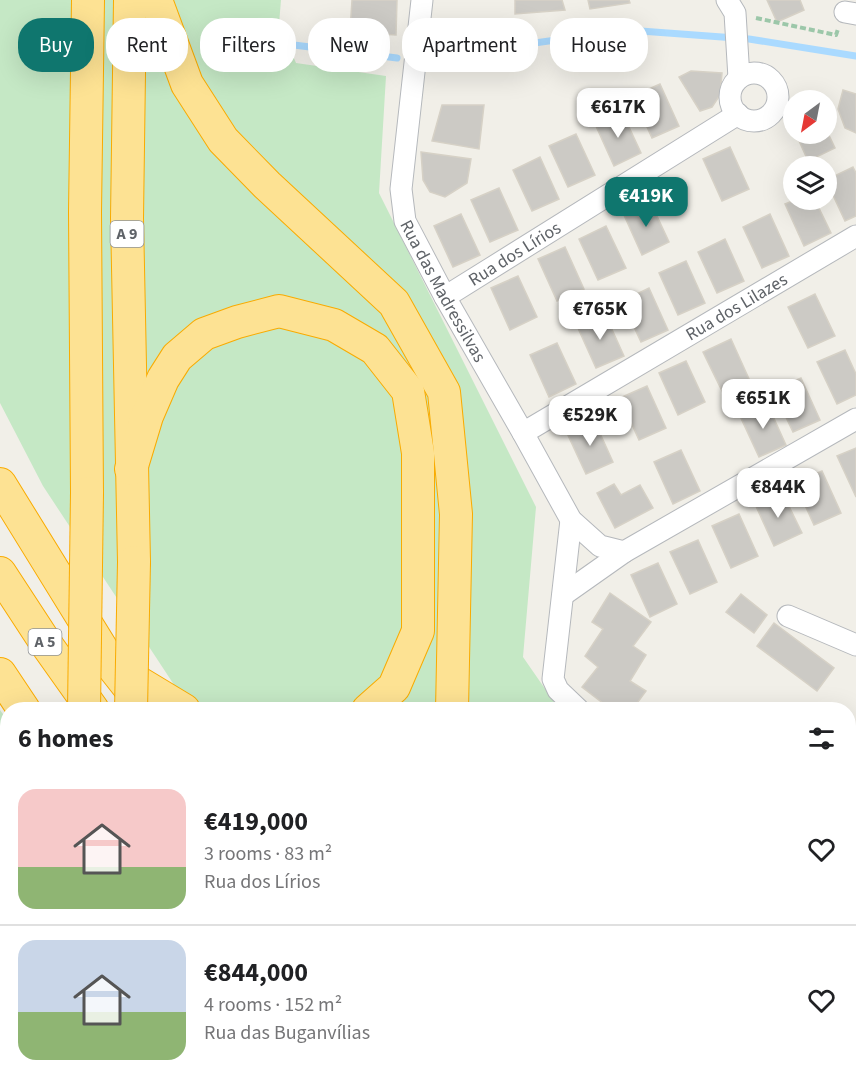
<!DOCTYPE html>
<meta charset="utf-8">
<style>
body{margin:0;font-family:"Source Sans 3",sans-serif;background:#f6f6f6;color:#202124;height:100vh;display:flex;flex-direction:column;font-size:22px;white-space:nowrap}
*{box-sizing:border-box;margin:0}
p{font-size:20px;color:#757577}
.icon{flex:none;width:33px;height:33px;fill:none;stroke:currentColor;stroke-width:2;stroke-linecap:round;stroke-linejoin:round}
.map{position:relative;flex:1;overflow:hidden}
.details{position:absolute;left:0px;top:702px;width:856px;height:386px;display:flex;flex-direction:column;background:#fff;border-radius:24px 24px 0 0;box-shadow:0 6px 24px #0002}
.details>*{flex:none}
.banner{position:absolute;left:18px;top:18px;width:820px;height:54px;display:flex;gap:12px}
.needle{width:39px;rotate:212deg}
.fabs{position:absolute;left:783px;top:90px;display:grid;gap:12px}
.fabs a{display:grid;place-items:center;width:54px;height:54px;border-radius:50%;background:#fff;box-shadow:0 6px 24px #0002;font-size:30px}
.price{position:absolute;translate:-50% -51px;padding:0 14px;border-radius:12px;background:#fff;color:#222;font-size:20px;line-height:39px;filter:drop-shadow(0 2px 3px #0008)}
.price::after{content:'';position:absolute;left:50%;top:36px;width:18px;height:14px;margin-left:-9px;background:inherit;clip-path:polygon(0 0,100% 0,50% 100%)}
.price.selected{background:#0f766e;color:#fff}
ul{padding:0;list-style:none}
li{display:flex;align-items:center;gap:18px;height:150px;padding:0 18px}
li+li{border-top:2px solid #e0e0e0}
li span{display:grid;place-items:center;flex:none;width:168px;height:120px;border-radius:18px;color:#555}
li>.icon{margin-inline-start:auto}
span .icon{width:72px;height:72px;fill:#fffc;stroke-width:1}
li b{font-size:26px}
h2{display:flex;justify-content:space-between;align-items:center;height:72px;padding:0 18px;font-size:26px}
.chip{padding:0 21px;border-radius:24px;background:#fff;box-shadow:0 6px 24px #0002;font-size:21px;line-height:54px}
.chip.selected{background:#0f766e;color:#fff}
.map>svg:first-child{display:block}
.green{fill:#c5e8c5}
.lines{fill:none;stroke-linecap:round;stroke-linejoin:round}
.stream{stroke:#aadaff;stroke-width:7}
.building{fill:#cccac5;stroke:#d6d1c6;stroke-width:1.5}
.minor-casing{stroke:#b5b8bc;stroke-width:23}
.highway-casing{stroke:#f9ab00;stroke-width:34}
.path{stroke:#9cc7a9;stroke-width:4;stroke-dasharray:6 3;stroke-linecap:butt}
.minor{stroke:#fff;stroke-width:21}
.highway{stroke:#fde293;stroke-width:32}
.highway-bridge-casing{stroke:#f9ab00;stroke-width:34;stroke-linecap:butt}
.highway-bridge{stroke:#fde293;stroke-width:32}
.labels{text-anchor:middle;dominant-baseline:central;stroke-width:5;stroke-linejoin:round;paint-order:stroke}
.shield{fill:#fff;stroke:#8f9295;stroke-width:1.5}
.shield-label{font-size:16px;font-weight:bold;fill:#5f6368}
.street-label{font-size:18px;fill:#5f6368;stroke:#fff}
</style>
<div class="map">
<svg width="856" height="1087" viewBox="0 0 856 1087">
<rect width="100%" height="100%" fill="#f1efe8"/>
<g class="green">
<path d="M 0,0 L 281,0 L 279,24 L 296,63 L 386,76 L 379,193 L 536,507 L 523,657 L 559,709 L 190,709 L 43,486 L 0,403 Z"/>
<path d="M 0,710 L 8,721 L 7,958 L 0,929 Z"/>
<path d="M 148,1080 L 396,1080 L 404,1087 L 148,1087 Z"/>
<path d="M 584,1080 L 783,1080 L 780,1085 L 782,1087 L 589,1087 Z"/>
</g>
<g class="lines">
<g class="stream">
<path d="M 294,45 L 397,58"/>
<path d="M 435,57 L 627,30 L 749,39 L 856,56"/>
</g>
</g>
<g class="building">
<path d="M 352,0 L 397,0 L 396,35 L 350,32 Z"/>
<path d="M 515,0 L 562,0 L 565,10 L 515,14 Z"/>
<path d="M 588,0 L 629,0 L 630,3 L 590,9 Z"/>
<path d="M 767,0 L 800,0 L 804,10 L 777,22 Z"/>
<path d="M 691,71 L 722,73 L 720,95 L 712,107 L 700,111 L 679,77 Z"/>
<path d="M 660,84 L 679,126 L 652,138 L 633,96 Z"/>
<path d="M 843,90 L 856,94 L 856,133 L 845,128 L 838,109 Z"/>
<path d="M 442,105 L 484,105 L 479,149 L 432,141 Z"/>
<path d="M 622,112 L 641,153 L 614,166 L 595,124 Z"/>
<path d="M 826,129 L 835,148 L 808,161 L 796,134 L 826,134 Z"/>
<path d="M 576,134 L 595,175 L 568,187 L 549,146 Z"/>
<path d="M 730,147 L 749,189 L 722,201 L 703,159 Z"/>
<path d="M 421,152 L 471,159 L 467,183 L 445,197 L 430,192 L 423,180 Z"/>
<path d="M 540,157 L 559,199 L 532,211 L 513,170 Z"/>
<path d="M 853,167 L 856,173 L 856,216 L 845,221 L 826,180 Z"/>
<path d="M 499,188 L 518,230 L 490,242 L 471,200 Z"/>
<path d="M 795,200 L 815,200 L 831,233 L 804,246 L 785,204 Z"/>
<path d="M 650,201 L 669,242 L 642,255 L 623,213 Z"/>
<path d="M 461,214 L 480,255 L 453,267 L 434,226 Z"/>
<path d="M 770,214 L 789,256 L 762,268 L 743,227 Z"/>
<path d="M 606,226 L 626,268 L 598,280 L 579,239 Z"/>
<path d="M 725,239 L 744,281 L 717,293 L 698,252 Z"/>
<path d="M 565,247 L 584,289 L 557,301 L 538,259 Z"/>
<path d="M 686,261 L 705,303 L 678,315 L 659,273 Z"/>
<path d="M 518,276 L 537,317 L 510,330 L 491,288 Z"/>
<path d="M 649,288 L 668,330 L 641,342 L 622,301 Z"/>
<path d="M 815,294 L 835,336 L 808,348 L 788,307 Z"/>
<path d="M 605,314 L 624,356 L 596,368 L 577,326 Z"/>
<path d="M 731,339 L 750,381 L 723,393 L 703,352 Z"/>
<path d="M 557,343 L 576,384 L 549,397 L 530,355 Z"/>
<path d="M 845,350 L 856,374 L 856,395 L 837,404 L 817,362 Z"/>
<path d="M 686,361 L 705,402 L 678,415 L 659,373 Z"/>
<path d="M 801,378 L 820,420 L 793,432 L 773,390 Z"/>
<path d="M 647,386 L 666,428 L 639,440 L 620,398 Z"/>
<path d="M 767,403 L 786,445 L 759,457 L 740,416 Z"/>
<path d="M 594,420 L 613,462 L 586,474 L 567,433 Z"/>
<path d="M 856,448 L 856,497 L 837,456 Z"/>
<path d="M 681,450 L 700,491 L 673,504 L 654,462 Z"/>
<path d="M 822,471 L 841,513 L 814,525 L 795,483 Z"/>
<path d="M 614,484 L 621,495 L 640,485 L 653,508 L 615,528 L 597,493 Z"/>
<path d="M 782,492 L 802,533 L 774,546 L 755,504 Z"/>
<path d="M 739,514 L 758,556 L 731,568 L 712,526 Z"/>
<path d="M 698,540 L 717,582 L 690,594 L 670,552 Z"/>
<path d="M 658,563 L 677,604 L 650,617 L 631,575 Z"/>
<path d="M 610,593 L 651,622 L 633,646 L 646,655 L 630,681 L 646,691 L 632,710 L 612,710 L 582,687 L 598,667 L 585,656 L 603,629 L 592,622 Z"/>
<path d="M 741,594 L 767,615 L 754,633 L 726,612 Z"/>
<path d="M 774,623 L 834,668 L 817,691 L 757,646 Z"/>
<path d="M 849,1063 L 856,1069 L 856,1087 L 798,1087 L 805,1080 L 849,1080 Z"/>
</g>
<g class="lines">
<g class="minor-casing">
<g id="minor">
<path id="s1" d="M 422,0 L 401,189 L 405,221 L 445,297 L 523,433 L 571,520 L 600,546 L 624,552 L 856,419"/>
<path d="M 727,0 L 735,13 L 739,78"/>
<path d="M 845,12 L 856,14"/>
<circle cx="754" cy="97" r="24"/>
<path id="s2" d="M 445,297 L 738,114"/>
<path id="s3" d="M 523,433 L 856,236"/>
<path d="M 571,520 L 553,679 L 558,690 L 579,710"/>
<path d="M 563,595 L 624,552"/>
<path d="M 788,616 L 856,645"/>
<path d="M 849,757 L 856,752"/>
<path d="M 849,924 L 856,930"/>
</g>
</g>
<g class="highway-casing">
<g id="highway">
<path d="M 130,0 L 127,218 L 134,562"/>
<path d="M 156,0 L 187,84 L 223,140 L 267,185 L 394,303 L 444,392 L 456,514 L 452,710"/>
<path d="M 131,469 L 147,416 L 163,379 L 177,357 L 204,334 L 237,322 L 279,311 L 334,325 L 375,349 L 408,391 L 418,453 L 418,631 L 394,687 L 368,710"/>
<path d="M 0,484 L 113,667 L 147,710"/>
<path d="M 87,493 L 85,212 L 88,0"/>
<path d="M 0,573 L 49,648 L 93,710"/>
<path d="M 0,674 L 24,710"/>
<path d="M 131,678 L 184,710"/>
<path d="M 0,991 L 8,1028"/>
<path d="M 16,1080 L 17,1087"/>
<path d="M 326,1080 L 332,1087"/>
<path d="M 425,1080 L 432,1087"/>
<path d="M 491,1080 L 499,1087"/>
<path d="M 567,1080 L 572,1087"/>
<path d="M 77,1087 L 77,1080"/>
<path d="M 120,1087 L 121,1080"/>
</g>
</g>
<path class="path" d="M 756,18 L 836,35 L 838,29"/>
<use href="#minor" class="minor"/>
<use href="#highway" class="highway"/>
<g class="highway-bridge-casing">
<g id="highway-bridge">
<path d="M 84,710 L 87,493"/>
<path d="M 131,710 L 134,562"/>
</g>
</g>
<use href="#highway-bridge" class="highway-bridge"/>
</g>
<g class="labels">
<g class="shield">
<rect x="110.5" y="221" width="33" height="26" rx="4.5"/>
<rect x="28.5" y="629" width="33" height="26" rx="4.5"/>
</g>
<g class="shield-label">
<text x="127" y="234">A 9</text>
<text x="45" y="642">A 5</text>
</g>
<g class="street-label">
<text stroke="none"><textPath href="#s2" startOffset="82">Rua dos Lírios</textPath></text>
<text stroke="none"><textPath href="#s1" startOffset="302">Rua das Madressilvas</textPath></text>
<text stroke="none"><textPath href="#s3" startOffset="248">Rua dos Lilazes</textPath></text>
</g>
</g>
</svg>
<div class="fabs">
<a><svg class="needle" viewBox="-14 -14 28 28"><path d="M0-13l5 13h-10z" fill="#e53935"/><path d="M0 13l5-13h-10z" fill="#757577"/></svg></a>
<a><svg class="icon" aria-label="layers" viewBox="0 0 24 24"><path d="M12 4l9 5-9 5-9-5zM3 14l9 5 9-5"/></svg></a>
</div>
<b class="price" style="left:618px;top:139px">€617K</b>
<b class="price selected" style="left:646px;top:228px">€419K</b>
<b class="price" style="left:600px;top:341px">€765K</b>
<b class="price" style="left:763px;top:430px">€651K</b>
<b class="price" style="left:590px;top:447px">€529K</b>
<b class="price" style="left:778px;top:519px">€844K</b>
<div class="banner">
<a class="chip selected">Buy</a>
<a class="chip">Rent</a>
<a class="chip">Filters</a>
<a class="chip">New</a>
<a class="chip">Apartment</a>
<a class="chip">House</a>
</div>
<section class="details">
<h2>6 homes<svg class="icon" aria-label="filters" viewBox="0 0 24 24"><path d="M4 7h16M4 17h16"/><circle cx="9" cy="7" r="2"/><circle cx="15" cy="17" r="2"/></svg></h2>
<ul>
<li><span style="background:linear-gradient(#f6c9c9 65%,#8fb573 0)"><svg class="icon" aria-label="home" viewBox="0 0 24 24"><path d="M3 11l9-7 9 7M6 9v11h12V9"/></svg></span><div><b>€419,000</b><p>3 rooms · 83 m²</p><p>Rua dos Lírios</p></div><svg class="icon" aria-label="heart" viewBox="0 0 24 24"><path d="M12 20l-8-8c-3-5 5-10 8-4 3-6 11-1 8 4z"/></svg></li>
<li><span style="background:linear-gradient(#c9d6e8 60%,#8fb573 0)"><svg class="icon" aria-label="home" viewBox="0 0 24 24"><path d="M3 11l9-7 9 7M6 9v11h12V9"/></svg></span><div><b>€844,000</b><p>4 rooms · 152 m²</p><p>Rua das Buganvílias</p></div><svg class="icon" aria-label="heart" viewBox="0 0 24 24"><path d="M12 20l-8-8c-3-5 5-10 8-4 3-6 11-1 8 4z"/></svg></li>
</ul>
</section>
</div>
